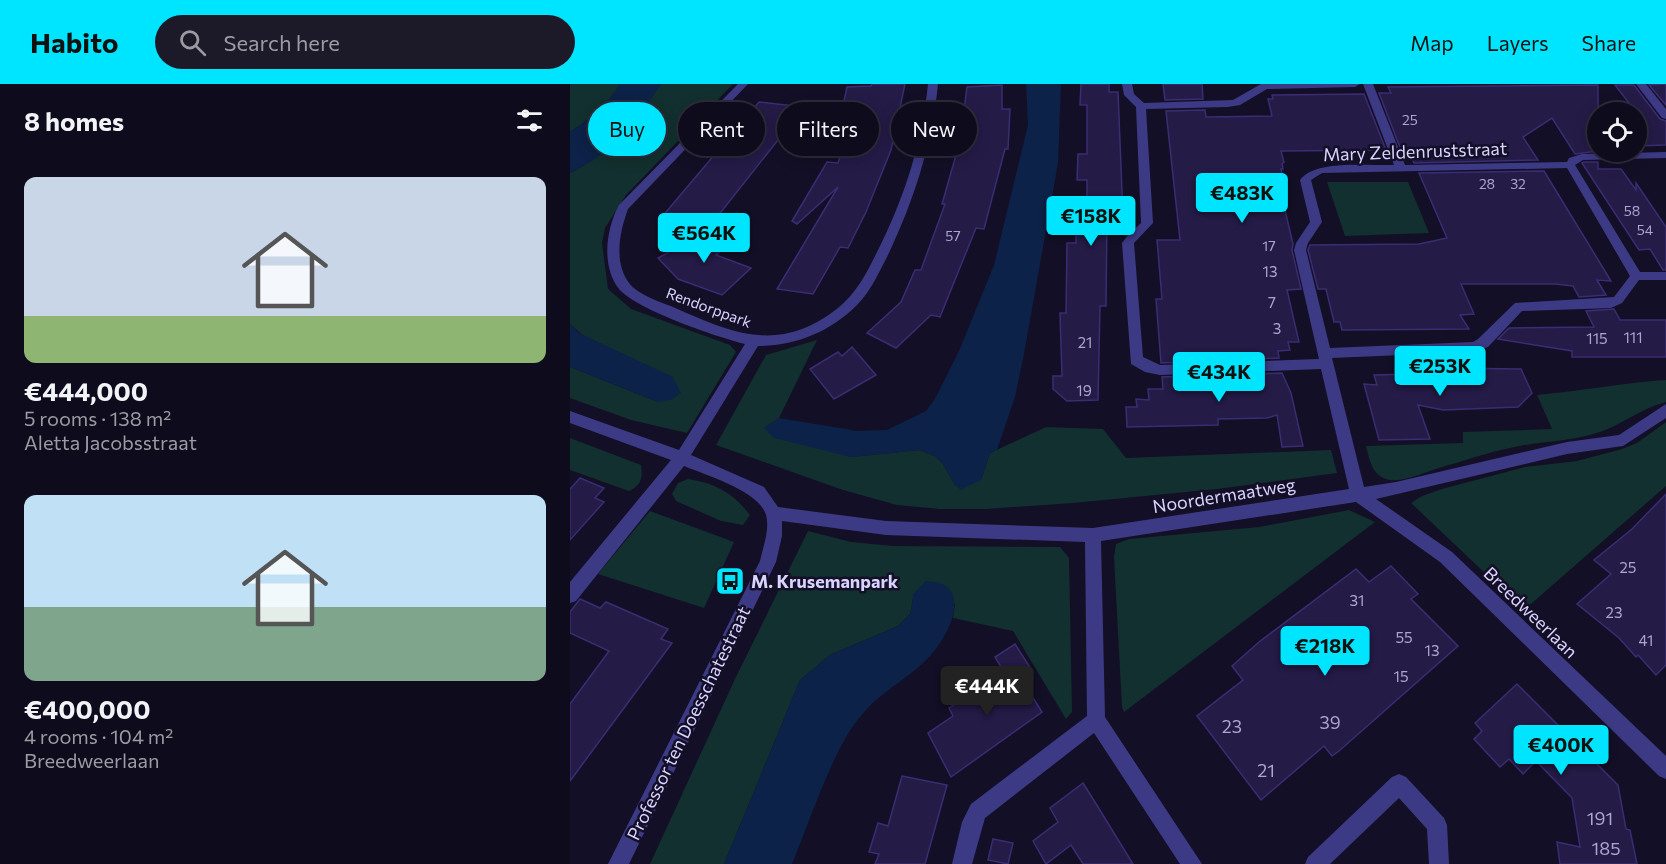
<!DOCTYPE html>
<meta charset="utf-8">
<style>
body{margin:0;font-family:Commissioner,sans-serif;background:#1c1929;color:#f1f3f6;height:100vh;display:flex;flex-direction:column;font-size:22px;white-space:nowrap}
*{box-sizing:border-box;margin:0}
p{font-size:20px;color:#9b9ba3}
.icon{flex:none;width:33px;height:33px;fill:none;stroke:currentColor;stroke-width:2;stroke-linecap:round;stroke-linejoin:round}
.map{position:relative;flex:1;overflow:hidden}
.sheet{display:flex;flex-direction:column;background:#0e0b1c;width:570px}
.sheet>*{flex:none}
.guide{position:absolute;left:18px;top:18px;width:570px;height:54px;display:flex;gap:12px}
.buttons{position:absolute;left:1017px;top:18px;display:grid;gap:12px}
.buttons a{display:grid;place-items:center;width:60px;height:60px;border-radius:50%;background:#0e0b1c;box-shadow:0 3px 15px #0003,0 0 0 2px #2e2b3b;font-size:30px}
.price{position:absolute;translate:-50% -51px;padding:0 14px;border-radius:6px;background:#00e5ff;color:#111;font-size:20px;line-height:39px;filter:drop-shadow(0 2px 3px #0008)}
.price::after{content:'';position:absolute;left:50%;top:36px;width:18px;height:14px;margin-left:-9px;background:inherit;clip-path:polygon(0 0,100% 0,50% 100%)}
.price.selected{background:#222;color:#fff}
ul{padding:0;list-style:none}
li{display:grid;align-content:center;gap:12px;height:318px;padding:0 24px}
li span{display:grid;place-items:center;height:186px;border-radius:12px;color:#555}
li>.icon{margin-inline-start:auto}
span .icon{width:108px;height:108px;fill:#fffc;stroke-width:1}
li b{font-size:26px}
h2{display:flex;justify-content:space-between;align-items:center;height:72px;padding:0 24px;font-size:26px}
.tag{padding:0 21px;border-radius:27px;background:#0e0b1c;box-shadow:0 3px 15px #0003,0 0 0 2px #2e2b3b;font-size:21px;line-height:54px}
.tag.selected{background:#00e5ff;color:#111}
header{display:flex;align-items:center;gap:36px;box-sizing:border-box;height:84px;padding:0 30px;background:#00e5ff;color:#111}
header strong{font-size:28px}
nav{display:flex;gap:33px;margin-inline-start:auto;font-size:21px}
.search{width:420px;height:54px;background:#1c1929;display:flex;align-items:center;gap:15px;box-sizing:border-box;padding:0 21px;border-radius:33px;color:#9b9ba3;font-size:22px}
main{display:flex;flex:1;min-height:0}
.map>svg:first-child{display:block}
.green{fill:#12302f}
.water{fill:#0c2248}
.building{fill:#241b47;stroke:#3b2d73;stroke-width:1.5}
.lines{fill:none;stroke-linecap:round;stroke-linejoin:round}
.minor{fill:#3d3a85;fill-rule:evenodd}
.labels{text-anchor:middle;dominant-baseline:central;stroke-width:5;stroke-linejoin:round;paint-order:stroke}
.far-number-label{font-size:14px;fill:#aca6d1}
.number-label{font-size:15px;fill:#aca6d1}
.far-street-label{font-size:15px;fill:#d9d4ff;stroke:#130f26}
.street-label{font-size:18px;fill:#d9d4ff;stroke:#130f26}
.poi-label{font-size:18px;font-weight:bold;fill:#d9d4ff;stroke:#130f26;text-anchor:start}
.near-number-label{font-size:18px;fill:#aca6d1}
</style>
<header>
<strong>Habito</strong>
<div class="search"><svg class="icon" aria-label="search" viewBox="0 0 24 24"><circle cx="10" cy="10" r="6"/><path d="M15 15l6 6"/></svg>Search here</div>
<nav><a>Map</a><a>Layers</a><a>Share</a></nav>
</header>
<main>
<section class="sheet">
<h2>8 homes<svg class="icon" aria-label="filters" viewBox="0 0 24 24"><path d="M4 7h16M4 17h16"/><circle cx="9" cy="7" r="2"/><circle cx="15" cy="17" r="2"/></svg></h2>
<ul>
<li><span style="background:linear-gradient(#c9d6e8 75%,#8fb573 0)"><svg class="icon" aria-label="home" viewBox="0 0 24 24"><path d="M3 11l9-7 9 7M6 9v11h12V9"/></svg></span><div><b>€444,000</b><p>5 rooms · 138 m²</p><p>Aletta Jacobsstraat</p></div></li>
<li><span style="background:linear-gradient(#bfe0f5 60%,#7fa58c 0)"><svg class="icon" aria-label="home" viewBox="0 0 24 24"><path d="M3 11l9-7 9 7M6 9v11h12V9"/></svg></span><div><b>€400,000</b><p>4 rooms · 104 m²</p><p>Breedweerlaan</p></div></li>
</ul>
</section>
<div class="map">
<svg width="1096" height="780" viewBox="0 0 1096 780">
<rect width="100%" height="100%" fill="#130f26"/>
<g class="green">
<path d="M 0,0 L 50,0 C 38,21 20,35 0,48 Z"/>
<path d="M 91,0 L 163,0 L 56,111 L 35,144 L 32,159 L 38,205 L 61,225 L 160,261 L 166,268 L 117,349 L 61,336 L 0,314 L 0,283 L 88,318 L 0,240 L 0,89 C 41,70 66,35 91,0 Z"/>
<path d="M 757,98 L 838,98 L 859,149 L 775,152 Z"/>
<path d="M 247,256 L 209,334 L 194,344 L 281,373 L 350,366 L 365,372 L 373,380 L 385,401 L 411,396 L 420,369 L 476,343 L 533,345 L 556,374 L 761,366 L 767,389 L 647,405 L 503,419 L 416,425 L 370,425 L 327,421 L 273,406 L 146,361 L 196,271 Z"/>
<path d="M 1096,296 L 1096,318 C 1072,324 1053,340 1030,348 C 1001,358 969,357 940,364 C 916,369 893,377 869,384 C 855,388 831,400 816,395 C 802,391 799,374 796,362 L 893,359 L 893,348 L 982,345 L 967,311 C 1010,307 1052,299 1096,296 Z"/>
<path d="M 1096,338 L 1096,402 L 954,526 L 841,419 L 852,412 L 872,405 L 955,383 L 1007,377 L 1052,365 L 1067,359 Z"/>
<path d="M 0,354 L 71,381 C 73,394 71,401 59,407 L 0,386 Z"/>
<path d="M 118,395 C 145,399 163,409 180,431 L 173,441 L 151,437 L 106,417 L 102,410 L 108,399 Z"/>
<path d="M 779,426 L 805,438 L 554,628 L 552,623 L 544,473 L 546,460 L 559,455 L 689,443 Z"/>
<path d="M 80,427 L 164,458 L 134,524 L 28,490 Z"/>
<path d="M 238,447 L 281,458 L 323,462 L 490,463 L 499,474 L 502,628 L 496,635 L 443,547 L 383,534 L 385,520 L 344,509 L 340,530 L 328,542 L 260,571 L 230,596 L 154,780 L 80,780 L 165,595 Z"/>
</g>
<g class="water">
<path d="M 50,0 L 91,0 C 67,36 40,71 0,89 L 0,48 C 20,35 38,21 50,0 Z"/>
<path d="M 456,0 L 491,0 L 488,79 L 454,270 L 445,313 L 427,366 L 420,369 L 411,396 L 391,406 L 385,401 L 373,380 L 365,372 L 350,366 L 281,373 L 204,354 L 194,344 L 209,334 L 288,347 L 317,346 L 356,327 L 366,313 L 389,267 L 424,181 L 458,41 Z"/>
<path d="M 0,240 L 9,249 L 103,293 L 111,309 L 101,316 L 88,318 L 0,283 Z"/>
<path d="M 356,497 C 362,498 370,498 374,501 C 399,516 373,559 359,573 C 343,590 322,602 305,617 C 297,624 288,635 281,645 C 258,681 239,739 222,780 L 154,780 L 230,596 L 260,571 L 328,542 L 340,530 L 344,509 Z"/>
</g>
<g class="building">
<path d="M 302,0 L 335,0 L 321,66 L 296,128 L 278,164 L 270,163 L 243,210 L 207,205 L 268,103 L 227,140 L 222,137 L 257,78 L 268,79 L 284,30 L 271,31 L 277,3 L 301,2 Z"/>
<path d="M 511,0 L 539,0 L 539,8 L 548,8 L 553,132 L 537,132 L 536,222 L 530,222 L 528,316 L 497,317 L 483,305 L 483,292 L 492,292 L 490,229 L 496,229 L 497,159 L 506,159 L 506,144 L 517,144 L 517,96 L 507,96 L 508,70 L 517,70 L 517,21 L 510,21 Z"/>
<path d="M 593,0 L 632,0 L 633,15 L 595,16 Z"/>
<path d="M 1096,0 L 1096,21 L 1079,1 Z"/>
<path d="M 432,1 L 432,25 L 440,25 L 438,65 L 435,65 L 414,145 L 406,144 L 370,233 L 361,231 L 326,264 L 297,249 L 331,218 L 345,186 L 351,186 L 375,120 L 372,120 L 390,57 L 397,3 Z"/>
<path d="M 1028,1 L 1028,67 L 1005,70 L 982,34 L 953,53 L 968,76 L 844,79 L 838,66 L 831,66 L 809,9 L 821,9 L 818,3 Z"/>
<path d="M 1045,1 L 1064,1 L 1090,35 L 1096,37 L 1096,61 L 1066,62 L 1066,28 Z"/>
<path d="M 794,10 L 816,66 L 711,67 L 714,78 L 712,80 L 713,85 L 711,85 L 715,105 L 710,105 L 723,160 L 722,166 L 731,205 L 717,206 L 729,258 L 718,258 L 720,266 L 708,267 L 709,274 L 591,279 L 586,215 L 592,215 L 587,156 L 610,156 L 596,27 L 635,26 L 636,33 L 702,32 L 698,15 L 703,15 L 702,11 Z"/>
<path d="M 189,18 L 234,23 L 140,142 L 91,134 Z"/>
<path d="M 1014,78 L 1028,78 L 1028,85 L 1051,85 L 1066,106 L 1066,99 L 1096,143 L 1096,186 L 1093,186 L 1080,165 L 1069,166 L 1012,79 Z"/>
<path d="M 974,87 L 1041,197 L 1027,196 L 1036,211 L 1009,213 L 1003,202 L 985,200 L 891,200 L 904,230 L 890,231 L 899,245 L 772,246 L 770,238 L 764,238 L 756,205 L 748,205 L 738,166 L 740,161 L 849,160 L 877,154 L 849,89 Z"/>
<path d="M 131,151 L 163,156 L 146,171 L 181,184 L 152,211 L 108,195 L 88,174 Z"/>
<path d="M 1044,225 L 1050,236 L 1096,236 L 1096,273 L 1002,273 L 1002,267 L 928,255 L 939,244 L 1024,243 L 1016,227 Z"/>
<path d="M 282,263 L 306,291 L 264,315 L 240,285 L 268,268 L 272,272 Z"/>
<path d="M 877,284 L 951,285 L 962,309 L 948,323 L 873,326 L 848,321 L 860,355 L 809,356 L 794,300 L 807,301 L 804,291 L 879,289 Z"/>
<path d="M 712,289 L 721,309 L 733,362 L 712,363 L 707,331 L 697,334 L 648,335 L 648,341 L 557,343 L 556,323 L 567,323 L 566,315 L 579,316 L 578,305 L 593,305 L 592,293 Z"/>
<path d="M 10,394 L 34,404 L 25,414 L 34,418 L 0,456 L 0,405 Z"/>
<path d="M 1096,410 L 1096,581 L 1086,591 L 1068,571 L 1066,573 L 1049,554 L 1007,520 L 1041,490 L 1024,476 L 1062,445 Z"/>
<path d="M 821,482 L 848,510 L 841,515 L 888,562 L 769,667 L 762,672 L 754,662 L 691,716 L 627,632 L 673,596 L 662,582 L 689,558 L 786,485 L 799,498 Z"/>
<path d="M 10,515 L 30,524 L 36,518 L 98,545 L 91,555 L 102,559 L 0,697 L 0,620 L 39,567 L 0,549 L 0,528 Z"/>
<path d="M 445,560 L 463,588 L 452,596 L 472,628 L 381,693 L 358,649 L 383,632 L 379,624 L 403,608 L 409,619 L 440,598 L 425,573 Z"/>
<path d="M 947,600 L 1048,701 L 1056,745 L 1060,746 L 1067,780 L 990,780 L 987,758 L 1010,763 L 1002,714 L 966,677 L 953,690 L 939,675 L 930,683 L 904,655 L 912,647 L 905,639 Z"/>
<path d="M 332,692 L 377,701 L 355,780 L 305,780 L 309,770 L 299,768 L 308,739 L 318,742 Z"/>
<path d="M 513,699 L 528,723 L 563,780 L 513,780 L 501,761 L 476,780 L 463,757 L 488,738 L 480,724 Z"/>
<path d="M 423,755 L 443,759 L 438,780 L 418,776 Z"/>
</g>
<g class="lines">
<g class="minor">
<path d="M 168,0 L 178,0 L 58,125 C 50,147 44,175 57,196 C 65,210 88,217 103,223 C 164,250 209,270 268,224 C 289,207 299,184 311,160 C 336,109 352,57 358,0 L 368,0 C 362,61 344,116 318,171 C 309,188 301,207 287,221 C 260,248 225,262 188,262 L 121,371 L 194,403 L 208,423 L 316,437 L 523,444 L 779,405 L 751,285 L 590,291 L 575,288 L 561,280 L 552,159 L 558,151 L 571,139 L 566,23 L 554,11 L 552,0 L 562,0 L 564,10 L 574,19 L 663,16 L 691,0 L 790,0 L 785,3 L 697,5 L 670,21 L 658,23 L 576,25 L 583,139 L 564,159 L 573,273 L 590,281 L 749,275 L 724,166 L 726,159 L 740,138 L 730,96 C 745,75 799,82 824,81 L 793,0 L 803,0 L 835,81 L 997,78 L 999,74 L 1012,70 L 1096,68 L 1096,74 L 1013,76 L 1005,81 L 1070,188 L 1096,188 L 1096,196 L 1069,196 L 1052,219 L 1041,224 L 952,227 L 918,263 L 904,268 L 762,274 L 794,403 L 826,398 L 997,358 L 1049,351 L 1096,320 L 1096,334 L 1053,362 L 997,370 L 806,415 L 882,468 L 1096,672 L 1096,695 L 1089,692 L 870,478 L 786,418 L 531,457 L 535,633 L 632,780 L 610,780 L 524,649 L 415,734 L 402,780 L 382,780 L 392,738 L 401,720 L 517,632 L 515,458 L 316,451 L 212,437 L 212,452 L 206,478 L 59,780 L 38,780 L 190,477 C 193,463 200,445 196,431 C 189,407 136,391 114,382 L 6,517 L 0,519 L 0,498 L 101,376 L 0,339 L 0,327 L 109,366 L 175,260 C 147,253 67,226 49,205 C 31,182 36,145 49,121 ZM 997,84 L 1060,192 L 1044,213 L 945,219 L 908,255 L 903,258 L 760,264 L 736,166 L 738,159 L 752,138 L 741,96 L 752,89 Z"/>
<path d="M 1066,0 L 1076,0 L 1096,25 L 1096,35 L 1092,34 Z"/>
<path d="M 829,690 L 836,693 L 874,734 L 877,741 L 879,780 L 859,780 L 857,745 L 829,714 L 760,780 L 735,780 L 738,773 L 822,693 Z"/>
</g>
</g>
<defs>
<g id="bus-square" transform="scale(1.5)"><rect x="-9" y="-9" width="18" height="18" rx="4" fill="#00e5ff" stroke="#130f26"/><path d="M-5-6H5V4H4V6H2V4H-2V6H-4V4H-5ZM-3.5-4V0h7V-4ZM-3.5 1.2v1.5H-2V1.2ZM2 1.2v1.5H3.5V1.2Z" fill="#111"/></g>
</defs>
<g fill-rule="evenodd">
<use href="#bus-square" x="160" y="497"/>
</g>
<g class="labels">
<g class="far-number-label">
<text x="840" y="35">25</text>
<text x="917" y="99">28</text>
<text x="948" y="99">32</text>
<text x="1062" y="126">58</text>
<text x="1075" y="145">54</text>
<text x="383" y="151">57</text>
<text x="699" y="161">17</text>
</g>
<g class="number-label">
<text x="700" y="187">13</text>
<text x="702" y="218">7</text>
<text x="707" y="244">3</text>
<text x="1063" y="253">111</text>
<text x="1027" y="254">115</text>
<text x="515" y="258">21</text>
<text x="514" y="306">19</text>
<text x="1058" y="483">25</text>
<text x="787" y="516">31</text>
<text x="1044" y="528">23</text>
<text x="834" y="553">55</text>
<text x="1076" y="556">41</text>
<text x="862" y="566">13</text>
<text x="831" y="592">15</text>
</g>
<g class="far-street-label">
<text transform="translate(139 223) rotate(20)">Rendorppark</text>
</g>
<g class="street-label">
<text transform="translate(845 67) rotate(-2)">Mary Zeldenruststraat</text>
<text transform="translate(654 411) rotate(-9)">Noordermaatweg</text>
<text transform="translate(961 528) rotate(44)">Breedweerlaan</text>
<text transform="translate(118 639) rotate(-64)">Professor ten Doesschatestraat</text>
</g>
<g class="poi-label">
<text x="181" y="497">M. Krusemanpark</text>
</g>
<g class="near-number-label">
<text x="760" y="638">39</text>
<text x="662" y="642">23</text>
<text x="696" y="686">21</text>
<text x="1030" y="734">191</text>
<text x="1036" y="764">185</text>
</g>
</g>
</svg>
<div class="buttons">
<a><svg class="icon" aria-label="locate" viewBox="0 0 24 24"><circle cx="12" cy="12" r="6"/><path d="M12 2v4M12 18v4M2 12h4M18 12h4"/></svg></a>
</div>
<b class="price" style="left:672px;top:140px">€483K</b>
<b class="price" style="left:521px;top:163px">€158K</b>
<b class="price" style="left:134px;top:180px">€564K</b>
<b class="price" style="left:870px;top:313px">€253K</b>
<b class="price" style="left:649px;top:319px">€434K</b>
<b class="price" style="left:755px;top:593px">€218K</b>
<b class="price selected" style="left:417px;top:633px">€444K</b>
<b class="price" style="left:991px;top:692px">€400K</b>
<div class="guide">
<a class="tag selected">Buy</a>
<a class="tag">Rent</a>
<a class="tag">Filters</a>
<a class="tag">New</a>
</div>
</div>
</main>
